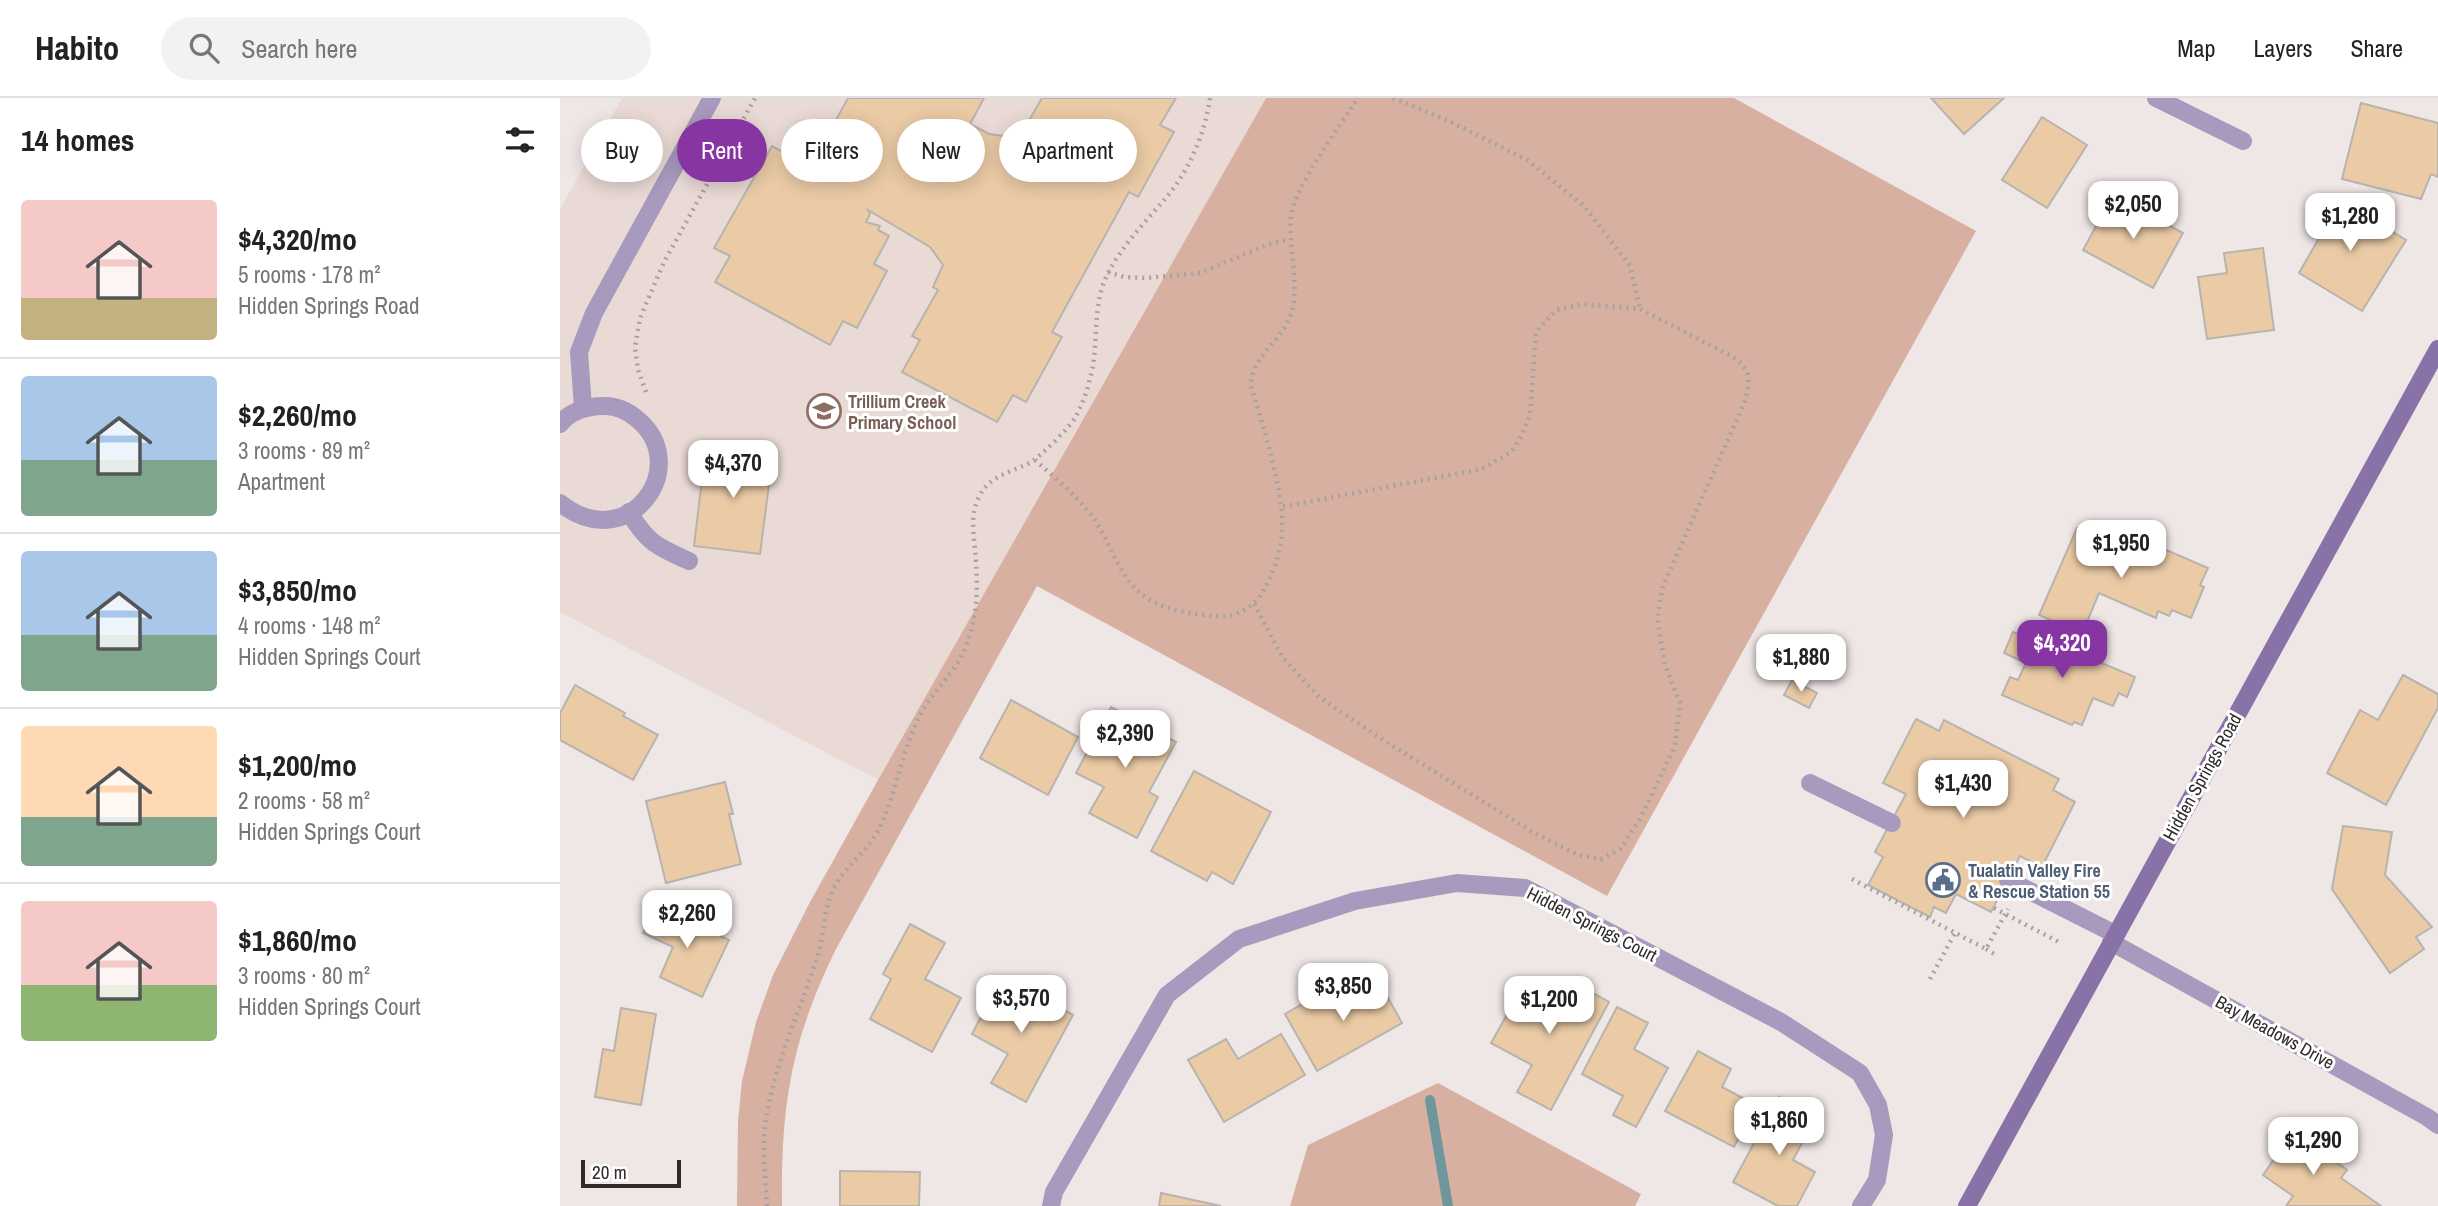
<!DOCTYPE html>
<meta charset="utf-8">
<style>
body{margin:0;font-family:"Archivo Narrow",sans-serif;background:#f2f2f2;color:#222;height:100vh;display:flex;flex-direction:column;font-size:26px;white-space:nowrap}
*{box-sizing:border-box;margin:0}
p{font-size:23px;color:#767676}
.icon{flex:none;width:38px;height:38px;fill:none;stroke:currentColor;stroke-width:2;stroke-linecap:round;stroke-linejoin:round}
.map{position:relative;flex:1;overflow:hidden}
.side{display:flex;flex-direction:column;background:#fff;width:560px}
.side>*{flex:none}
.guide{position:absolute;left:21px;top:21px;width:665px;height:63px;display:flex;gap:14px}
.scale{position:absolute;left:21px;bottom:18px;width:100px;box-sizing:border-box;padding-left:7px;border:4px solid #2e2b2a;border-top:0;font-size:19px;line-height:24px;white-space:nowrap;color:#2e2b2a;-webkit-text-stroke:5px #fff;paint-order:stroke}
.price{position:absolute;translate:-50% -60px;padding:0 16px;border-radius:14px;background:#fff;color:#222;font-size:23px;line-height:46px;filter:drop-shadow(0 2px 4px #0008)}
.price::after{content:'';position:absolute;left:50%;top:42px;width:21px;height:16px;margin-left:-10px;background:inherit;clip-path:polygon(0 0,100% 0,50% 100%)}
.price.on{background:#8835a4;color:#fff}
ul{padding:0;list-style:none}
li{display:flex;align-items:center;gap:21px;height:175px;padding:0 21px}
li+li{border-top:2px solid #e0e0e0}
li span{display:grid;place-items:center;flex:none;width:196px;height:140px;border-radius:7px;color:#555}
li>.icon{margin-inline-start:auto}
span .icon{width:84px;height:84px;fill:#fffc;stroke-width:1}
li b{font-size:30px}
h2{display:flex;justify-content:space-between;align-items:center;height:84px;padding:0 21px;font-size:30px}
.chip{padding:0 24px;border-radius:32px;background:#fff;box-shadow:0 4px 18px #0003;font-size:24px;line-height:63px}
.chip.on{background:#8835a4;color:#fff}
header{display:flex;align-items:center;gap:42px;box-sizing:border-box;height:98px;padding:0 35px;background:#fff;border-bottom:2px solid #e0e0e0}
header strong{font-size:33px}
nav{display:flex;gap:38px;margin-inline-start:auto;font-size:24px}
.search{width:490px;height:63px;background:#f2f2f2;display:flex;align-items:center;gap:18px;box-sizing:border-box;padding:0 24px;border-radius:38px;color:#767676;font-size:26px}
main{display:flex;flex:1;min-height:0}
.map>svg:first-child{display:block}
.built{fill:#eadad5}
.green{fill:#d7b0a2}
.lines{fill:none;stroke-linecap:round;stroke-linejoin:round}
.stream{stroke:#6e979c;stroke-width:10}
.building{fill:#ebcba6;stroke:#b7b3ae;stroke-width:2}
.path{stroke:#a7a19f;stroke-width:4.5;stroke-dasharray:2 5;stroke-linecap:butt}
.lane{stroke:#a899be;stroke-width:18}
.street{stroke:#a899be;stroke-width:18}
.secondary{stroke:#8872a7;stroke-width:18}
.labels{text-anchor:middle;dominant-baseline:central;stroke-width:6;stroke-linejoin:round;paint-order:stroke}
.education-label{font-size:18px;font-weight:bold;fill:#785e54;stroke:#fff;text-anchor:start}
.street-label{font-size:18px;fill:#2e2b2a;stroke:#fff}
.service-label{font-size:18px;font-weight:bold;fill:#4e5e75;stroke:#fff;text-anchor:start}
</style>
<header>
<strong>Habito</strong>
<div class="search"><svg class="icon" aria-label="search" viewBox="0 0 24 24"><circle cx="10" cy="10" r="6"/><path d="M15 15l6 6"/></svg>Search here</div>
<nav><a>Map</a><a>Layers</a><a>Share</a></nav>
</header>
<main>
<section class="side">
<h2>14 homes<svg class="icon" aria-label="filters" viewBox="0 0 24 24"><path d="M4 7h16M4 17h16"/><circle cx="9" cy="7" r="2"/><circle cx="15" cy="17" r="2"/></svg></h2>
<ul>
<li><span style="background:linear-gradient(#f6c9c9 70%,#c2b280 0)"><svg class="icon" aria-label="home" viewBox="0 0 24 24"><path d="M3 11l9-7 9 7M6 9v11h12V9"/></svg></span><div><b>$4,320/mo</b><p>5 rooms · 178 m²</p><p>Hidden Springs Road</p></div></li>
<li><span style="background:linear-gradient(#a9c7e8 60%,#7fa58c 0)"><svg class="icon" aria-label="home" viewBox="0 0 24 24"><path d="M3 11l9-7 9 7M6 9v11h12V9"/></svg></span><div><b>$2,260/mo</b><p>3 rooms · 89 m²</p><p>Apartment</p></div></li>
<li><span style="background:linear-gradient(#a9c7e8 60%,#7fa58c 0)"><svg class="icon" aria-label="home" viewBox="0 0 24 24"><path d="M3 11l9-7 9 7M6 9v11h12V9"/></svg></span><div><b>$3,850/mo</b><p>4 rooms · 148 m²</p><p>Hidden Springs Court</p></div></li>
<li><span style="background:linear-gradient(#ffd9b3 65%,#7fa58c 0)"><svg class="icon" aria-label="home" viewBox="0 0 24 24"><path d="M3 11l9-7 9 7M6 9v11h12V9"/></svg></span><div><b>$1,200/mo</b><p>2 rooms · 58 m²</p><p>Hidden Springs Court</p></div></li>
<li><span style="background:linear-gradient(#f6c9c9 60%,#8fb573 0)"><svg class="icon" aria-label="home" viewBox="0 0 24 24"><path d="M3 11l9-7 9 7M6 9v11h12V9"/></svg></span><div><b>$1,860/mo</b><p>3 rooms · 80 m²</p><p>Hidden Springs Court</p></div></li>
</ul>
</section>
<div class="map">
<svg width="1878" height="1108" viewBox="0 0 1878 1108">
<rect width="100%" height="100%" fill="#efe7e5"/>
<path class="built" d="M 62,0 L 706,0 L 318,682 L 0,514 L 0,111 Z"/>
<g class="green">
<path d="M 706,0 L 1174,0 L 1416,133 L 1047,798 L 477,488 L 276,851 C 231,943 221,1006 222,1108 L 177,1108 L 178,1023 L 182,983 L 196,924 L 213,877 L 249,806 L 318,682 Z"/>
<path d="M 878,985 L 1081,1096 L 1075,1108 L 730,1108 L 748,1047 Z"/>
</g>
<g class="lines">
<path class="stream" d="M 870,1002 L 888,1108"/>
</g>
<g class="building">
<path d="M 288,0 L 424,0 L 410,26 L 429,36 L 459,40 L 482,0 L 616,0 L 600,27 L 614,34 L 578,99 L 569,94 L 492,234 L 502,239 L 466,304 L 453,297 L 437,324 L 342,274 L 360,242 L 352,238 L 378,192 L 373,189 L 383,167 L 370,149 L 308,112 L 310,116 L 306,124 L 320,128 L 318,132 L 329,138 L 314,166 L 327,173 L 297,230 L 283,223 L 270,247 L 155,184 L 170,158 L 154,150 L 212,48 L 250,69 Z"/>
<path d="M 1371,0 L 1444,0 L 1404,36 Z"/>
<path d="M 1801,5 L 1878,25 L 1878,79 L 1871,76 L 1861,101 L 1782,81 Z"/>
<path d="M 1482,19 L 1527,47 L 1487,110 L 1442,82 Z"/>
<path d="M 1771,96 L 1846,142 L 1802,213 L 1739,175 L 1762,135 L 1751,129 Z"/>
<path d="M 1553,97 L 1623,135 L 1593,190 L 1523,152 Z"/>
<path d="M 1703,150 L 1714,232 L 1647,241 L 1638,179 L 1667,175 L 1664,155 Z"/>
<path d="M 146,348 L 213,355 L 200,456 L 134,448 Z"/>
<path d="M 1517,430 L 1561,449 L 1567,435 L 1648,470 L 1640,487 L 1644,489 L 1631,520 L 1612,512 L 1609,518 L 1598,513 L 1596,520 L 1539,495 L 1522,536 L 1479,517 Z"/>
<path d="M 1453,534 L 1472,542 L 1473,538 L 1529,563 L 1530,560 L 1575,579 L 1567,599 L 1559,595 L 1553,608 L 1533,600 L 1522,627 L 1514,624 L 1512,627 L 1442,597 L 1450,579 L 1458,582 L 1466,565 L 1444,555 Z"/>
<path d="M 1843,577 L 1878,596 L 1878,610 L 1826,707 L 1767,675 L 1800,612 L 1818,622 Z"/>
<path d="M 1232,582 L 1257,595 L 1249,610 L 1224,597 Z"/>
<path d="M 15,587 L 65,615 L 63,618 L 98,637 L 73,682 L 0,642 L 0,615 Z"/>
<path d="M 451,602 L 518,639 L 488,697 L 420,660 Z"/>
<path d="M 551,609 L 616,644 L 589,694 L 598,699 L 577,740 L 529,715 L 544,689 L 516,675 Z"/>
<path d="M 1356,621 L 1379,633 L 1384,622 L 1499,681 L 1493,692 L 1515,704 L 1482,769 L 1460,758 L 1431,814 L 1396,796 L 1386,815 L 1374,809 L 1370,819 L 1308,787 L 1323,759 L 1315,754 L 1346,696 L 1323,685 Z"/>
<path d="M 634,673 L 711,714 L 673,786 L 652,774 L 647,783 L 591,753 Z"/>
<path d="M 165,684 L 173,716 L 169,716 L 181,766 L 106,785 L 86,703 Z"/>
<path d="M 1783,728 L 1832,734 L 1825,777 L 1872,829 L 1856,839 L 1864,851 L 1830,875 L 1772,791 Z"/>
<path d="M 96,808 L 169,842 L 142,899 L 100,879 L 113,849 L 83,835 Z"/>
<path d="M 350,826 L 385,845 L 365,881 L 401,900 L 372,954 L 310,921 L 331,881 L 323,876 Z"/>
<path d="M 442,878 L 513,917 L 466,1004 L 431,985 L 448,956 L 412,936 Z"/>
<path d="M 817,880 L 842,925 L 757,973 L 725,916 L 756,898 L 763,910 Z"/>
<path d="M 967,881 L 1006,902 L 1015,885 L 1049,904 L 991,1012 L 957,994 L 972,967 L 931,945 Z"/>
<path d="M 1057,909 L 1088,925 L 1074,951 L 1108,970 L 1076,1029 L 1053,1017 L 1063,998 L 1022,976 Z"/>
<path d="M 61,910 L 96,916 L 81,1007 L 35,999 L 43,951 L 54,953 Z"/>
<path d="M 721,936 L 745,977 L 664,1024 L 628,962 L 666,941 L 678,961 Z"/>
<path d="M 1138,953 L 1171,971 L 1162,989 L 1196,1007 L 1174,1049 L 1105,1013 Z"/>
<path d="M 1219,999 L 1256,1019 L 1233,1062 L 1255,1074 L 1237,1108 L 1218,1108 L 1173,1084 Z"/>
<path d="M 1733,1034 L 1787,1072 L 1781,1080 L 1821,1108 L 1726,1108 L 1733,1098 L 1703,1077 Z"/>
<path d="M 280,1073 L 360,1074 L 359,1108 L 280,1108 Z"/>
<path d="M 601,1095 L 661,1108 L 599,1108 Z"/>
</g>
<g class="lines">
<g class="path">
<path d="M 833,0 L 889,23 L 967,62 L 1024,108 L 1070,168 L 1080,211"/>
<path d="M 548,174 L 564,179 L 586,180 L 640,175 L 707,147 L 729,141"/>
<path d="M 86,294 L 78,272 L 75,250 L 80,220 L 104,164 L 195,0"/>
<path d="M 475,362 C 494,379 516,397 532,418 C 550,442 558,479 584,498 C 603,512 632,516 655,518 C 680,520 698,507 708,484 C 716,468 721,451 722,433 C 725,397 702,324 691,288 C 691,259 720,245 730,219 C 741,193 728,149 731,117 C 734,91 782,24 798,0"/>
<path d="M 694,506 L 723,560 L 759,599 L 823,642 L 971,733 L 1018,757 L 1041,761 L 1060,751 L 1079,723 L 1115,648 L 1120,605 L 1105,567 L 1097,520 L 1103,488 L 1185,303 C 1190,282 1192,272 1173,259 L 1080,211 L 1023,206 L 996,212 L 976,234 L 970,318 L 962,337 L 951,354 L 922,371 L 721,409"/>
<path d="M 1292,781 L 1426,851 L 1448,811"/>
<path d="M 1434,810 L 1499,844"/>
<path d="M 1426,851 L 1436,857"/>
<path d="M 1370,881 L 1395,835"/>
<path d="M 207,1108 C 206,1086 203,1062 204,1039 C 209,977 238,919 257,860 C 265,836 263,810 275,788 C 287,766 309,752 320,729 C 338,691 342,648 363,612 C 376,590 396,573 405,550 C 417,523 418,493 416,464 C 415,440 408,419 420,397 C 430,377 453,374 471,364 C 482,357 508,331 515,320 C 524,304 530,284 533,267 C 538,235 533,205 548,175 C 562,148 585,124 605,101 C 629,73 645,36 650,0"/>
</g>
<g class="lane">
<path d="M 23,310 L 19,254 L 34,215 L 152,0"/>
<path d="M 0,326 C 10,313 28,308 43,308 C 55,307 68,313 77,321 C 134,367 69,460 0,405"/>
<path d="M 69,414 C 87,445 98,449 129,463"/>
<path d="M 1250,685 L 1332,725"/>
<path d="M 1448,782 L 1555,836"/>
</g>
<g class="street">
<path d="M 1596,0 L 1683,43"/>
<path d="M 1551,844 L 1867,1019 L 1878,1027"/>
<path d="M 491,1108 L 494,1094 L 607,897 L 679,841 L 795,803 L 897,785 L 965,790 L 1221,924 L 1300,975 L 1318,1007 L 1324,1037 L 1317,1082 L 1301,1108"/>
</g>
<path class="secondary" d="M 1407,1108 L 1878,251"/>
</g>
<defs>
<g id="school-ring" transform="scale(1.75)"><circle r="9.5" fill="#fff" stroke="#8d6e63" stroke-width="1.5"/><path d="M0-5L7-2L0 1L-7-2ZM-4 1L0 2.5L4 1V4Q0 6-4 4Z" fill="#8d6e63"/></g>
<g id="civic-ring" transform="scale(1.75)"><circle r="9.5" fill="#fff" stroke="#5c6f8a" stroke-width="1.5"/><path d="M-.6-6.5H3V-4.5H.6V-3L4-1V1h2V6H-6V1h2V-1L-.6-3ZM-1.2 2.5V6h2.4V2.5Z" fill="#5c6f8a"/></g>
</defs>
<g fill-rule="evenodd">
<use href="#school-ring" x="264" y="313"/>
<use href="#civic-ring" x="1383" y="782"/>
</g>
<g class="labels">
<g class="education-label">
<text x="288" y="303">Trillium Creek<tspan x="288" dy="21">Primary School</tspan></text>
</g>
<g class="street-label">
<text transform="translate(1642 679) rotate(-61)">Hidden Springs Road</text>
<text transform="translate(1032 826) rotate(27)">Hidden Springs Court</text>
<text transform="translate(1715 934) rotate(29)">Bay Meadows Drive</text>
</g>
<g class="service-label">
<text x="1408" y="772">Tualatin Valley Fire<tspan x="1408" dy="21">&amp; Rescue Station 55</tspan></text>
</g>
</g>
</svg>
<div class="scale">20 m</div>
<b class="price" style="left:1573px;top:143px">$2,050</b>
<b class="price" style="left:1790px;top:155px">$1,280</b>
<b class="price" style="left:173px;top:402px">$4,370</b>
<b class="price" style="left:1561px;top:482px">$1,950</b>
<b class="price on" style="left:1502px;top:582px">$4,320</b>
<b class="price" style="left:1241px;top:596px">$1,880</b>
<b class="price" style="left:565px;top:672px">$2,390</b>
<b class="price" style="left:1403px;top:722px">$1,430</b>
<b class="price" style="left:127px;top:852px">$2,260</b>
<b class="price" style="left:783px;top:925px">$3,850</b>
<b class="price" style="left:461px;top:937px">$3,570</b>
<b class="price" style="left:989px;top:938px">$1,200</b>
<b class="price" style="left:1219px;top:1059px">$1,860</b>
<b class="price" style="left:1753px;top:1079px">$1,290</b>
<div class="guide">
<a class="chip">Buy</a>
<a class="chip on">Rent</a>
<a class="chip">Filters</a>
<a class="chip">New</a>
<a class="chip">Apartment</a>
</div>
</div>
</main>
